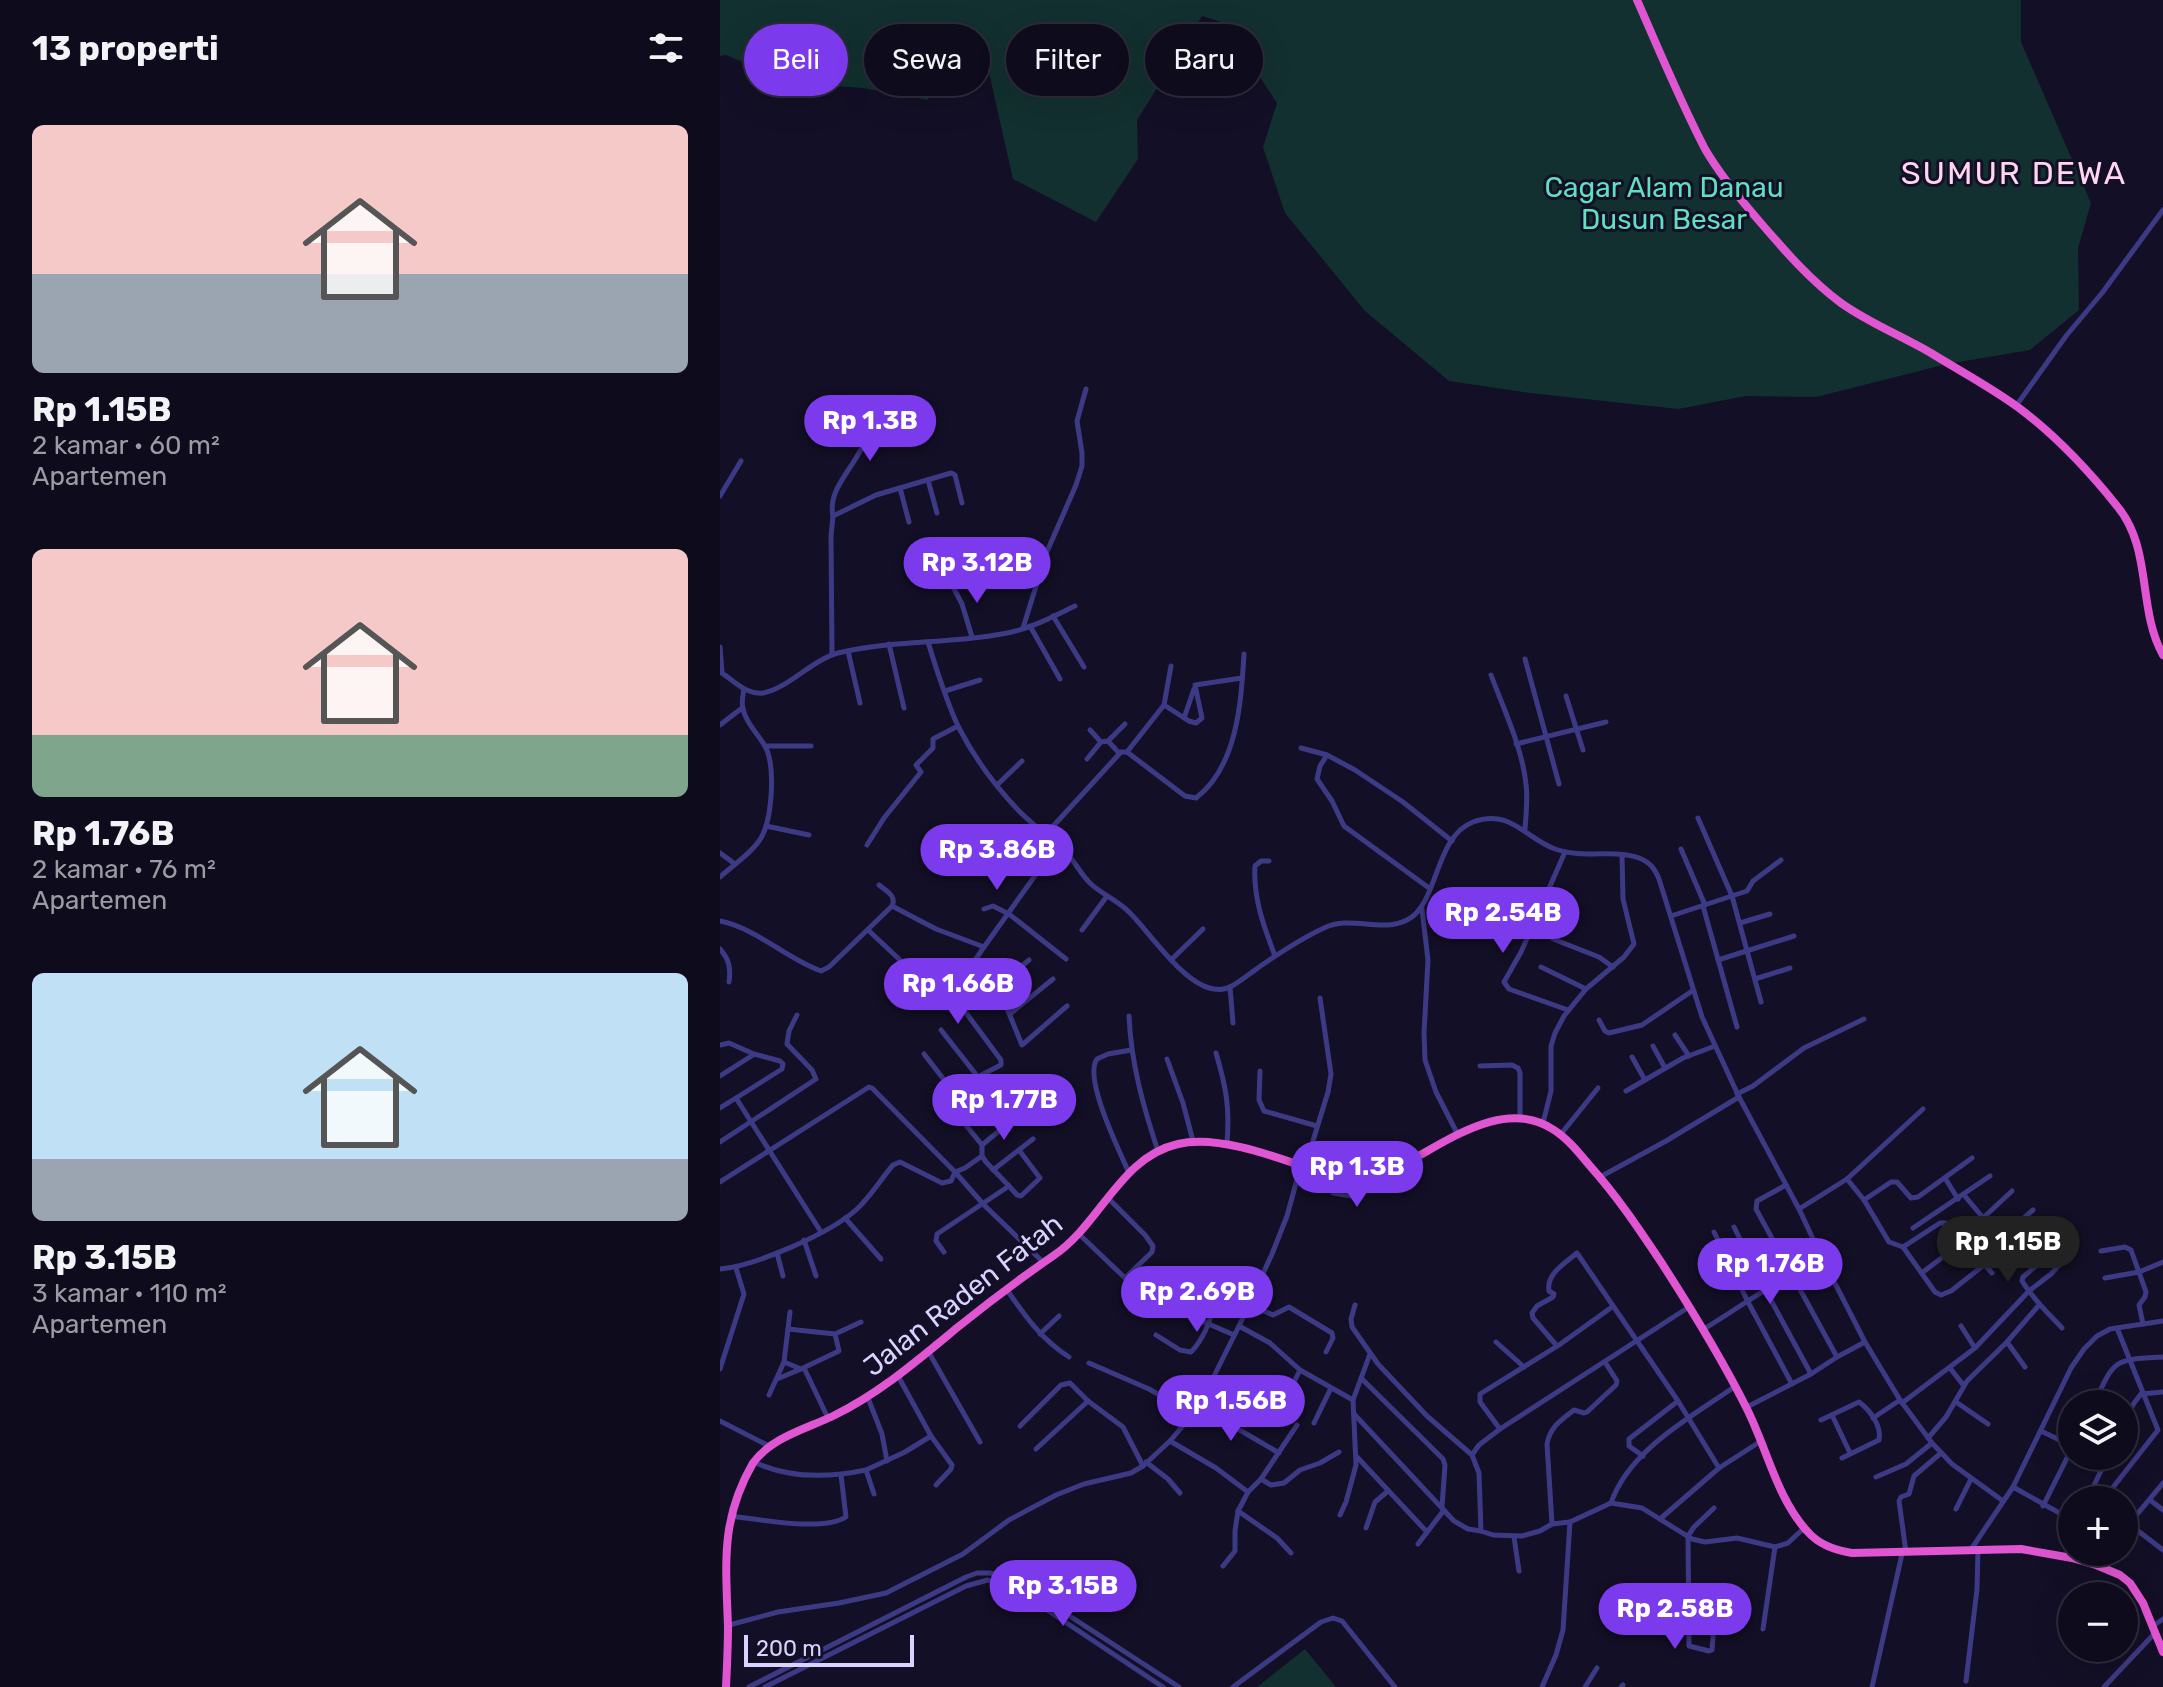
<!DOCTYPE html>
<html lang="id">
<meta charset="utf-8">
<style>
body{margin:0;font-family:Rubik,sans-serif;background:#171425;color:#f1f3f6;height:100vh;display:flex;flex-direction:column;font-size:30px;white-space:nowrap}
*{box-sizing:border-box;margin:0}
p{font-size:26px;color:#9b9ba3}
.icon{flex:none;width:44px;height:44px;fill:none;stroke:currentColor;stroke-width:2;stroke-linecap:round;stroke-linejoin:round}
.map{position:relative;flex:1;overflow:hidden}
.panel{display:flex;flex-direction:column;background:#0e0b1c;width:720px}
.panel>*{flex:none}
.banner{position:absolute;left:24px;top:24px;width:760px;height:72px;display:flex;gap:16px}
.tools{position:absolute;left:1338px;top:1390px;display:grid;gap:16px}
.tools a{display:grid;place-items:center;width:80px;height:80px;border-radius:50%;background:#0e0b1c;box-shadow:0 8px 32px #0002,0 0 0 2px #2e2b3b;font-size:40px}
.scale{position:absolute;left:24px;bottom:20px;width:170px;box-sizing:border-box;padding-left:8px;border:4px solid #d9d4ff;border-top:0;font-size:22px;line-height:28px;white-space:nowrap;color:#d9d4ff;-webkit-text-stroke:6px #130f26;paint-order:stroke}
.price{position:absolute;translate:-50% -68px;padding:0 18px;border-radius:28px;background:#7c3aed;color:#fff;font-size:26px;line-height:52px;filter:drop-shadow(0 2px 4px #0008)}
.price::after{content:'';position:absolute;left:50%;top:48px;width:24px;height:18px;margin-left:-12px;background:inherit;clip-path:polygon(0 0,100% 0,50% 100%)}
.price.active{background:#222;color:#fff}
ul{padding:0;list-style:none}
li{display:grid;align-content:center;gap:16px;height:424px;padding:0 32px}
li span{display:grid;place-items:center;height:248px;border-radius:12px;color:#555}
li>.icon{margin-inline-start:auto}
span .icon{width:144px;height:144px;fill:#fffc;stroke-width:1}
li b{font-size:34px}
h2{display:flex;justify-content:space-between;align-items:center;height:96px;padding:0 32px;font-size:34px}
.pill{padding:0 28px;border-radius:36px;background:#0e0b1c;box-shadow:0 8px 32px #0002,0 0 0 2px #2e2b3b;font-size:28px;line-height:72px}
.pill.active{background:#7c3aed;color:#fff}
main{display:flex;flex:1;min-height:0}
.map>svg:first-child{display:block}
.green{fill:#12302f}
.lines{fill:none;stroke-linecap:round;stroke-linejoin:round}
.minor{stroke:#3d3a85;stroke-width:5}
.trunk{stroke:#e055d1;stroke-width:8}
.labels{text-anchor:middle;dominant-baseline:central;stroke-width:6;stroke-linejoin:round;paint-order:stroke}
.park-label{font-size:28px;fill:#5fe0c0;stroke:#130f26}
.street-label{font-size:28px;fill:#d9d4ff;stroke:#130f26}
.quarter-label{font-size:32px;letter-spacing:2px;fill:#ffd6f0;stroke:#130f26}
</style>
<main>
<section class="panel">
<h2>13 properti<svg class="icon" aria-label="filters" viewBox="0 0 24 24"><path d="M4 7h16M4 17h16"/><circle cx="9" cy="7" r="2"/><circle cx="15" cy="17" r="2"/></svg></h2>
<ul>
<li><span style="background:linear-gradient(#f6c9c9 60%,#9aa5b1 0)"><svg class="icon" aria-label="home" viewBox="0 0 24 24"><path d="M3 11l9-7 9 7M6 9v11h12V9"/></svg></span><div><b>Rp 1.15B</b><p>2 kamar · 60 m²</p><p>Apartemen</p></div></li>
<li><span style="background:linear-gradient(#f6c9c9 75%,#7fa58c 0)"><svg class="icon" aria-label="home" viewBox="0 0 24 24"><path d="M3 11l9-7 9 7M6 9v11h12V9"/></svg></span><div><b>Rp 1.76B</b><p>2 kamar · 76 m²</p><p>Apartemen</p></div></li>
<li><span style="background:linear-gradient(#bfe0f5 75%,#9aa5b1 0)"><svg class="icon" aria-label="home" viewBox="0 0 24 24"><path d="M3 11l9-7 9 7M6 9v11h12V9"/></svg></span><div><b>Rp 3.15B</b><p>3 kamar · 110 m²</p><p>Apartemen</p></div></li>
</ul>
</section>
<div class="map">
<svg width="1443" height="1687" viewBox="0 0 1443 1687">
<rect width="100%" height="100%" fill="#130f26"/>
<g class="green">
<path d="M 0,0 L 1301,0 L 1301,42 L 1371,203 L 1358,248 L 1359,310 L 1310,350 L 1227,364 L 1096,397 L 1026,396 L 958,409 L 810,393 L 729,381 L 645,311 L 565,213 L 543,147 L 557,103 L 504,23 L 482,16 L 417,120 L 418,159 L 376,222 L 293,179 L 267,64 L 224,61 L 208,100 L 143,88 L 71,83 L 6,55 L 0,56 Z"/>
<path d="M 585,1649 L 616,1687 L 537,1687 Z"/>
</g>
<g class="lines">
<g class="minor">
<path d="M 1296,406 L 1346,336 L 1382,293 L 1443,210"/>
<path d="M 208,480 L 217,513"/>
<path d="M 180,488 L 189,522"/>
<path d="M 0,496 L 21,461"/>
<path d="M 113,516 C 108,494 126,475 136,458 C 146,442 154,423 162,406"/>
<path d="M 232,585 L 242,604 L 252,637"/>
<path d="M 333,616 L 364,667"/>
<path d="M 310,626 L 340,679"/>
<path d="M 303,628 L 326,554 L 356,485 L 362,466 L 362,453 L 357,421 L 366,389"/>
<path d="M 208,642 C 217,671 226,701 239,728 C 254,757 276,787 299,811 C 315,827 334,840 349,856 C 357,865 362,876 371,884 C 383,895 399,901 410,913 C 431,934 464,985 494,989 C 500,990 507,989 512,986 C 522,980 532,972 542,965 C 561,952 582,938 604,928 C 630,915 662,933 687,920 C 719,904 714,837 753,822 C 790,808 805,838 835,849 C 864,859 894,849 919,858 C 930,862 935,869 939,879 L 982,1017 L 1019,1097 L 1079,1209 L 1101,1256 L 1145,1342 L 1180,1400 L 1212,1443 L 1232,1464 L 1283,1501"/>
<path d="M 169,644 L 184,708"/>
<path d="M 0,647 L 2,672"/>
<path d="M 128,651 L 140,703"/>
<path d="M 112,655 L 111,536 L 113,516 L 156,495 L 231,473 L 235,475 L 242,503"/>
<path d="M 805,659 L 839,784"/>
<path d="M 0,672 C 14,680 25,695 43,693 C 67,689 92,660 118,653 C 172,640 227,644 282,634 C 308,630 332,617 355,606"/>
<path d="M 771,675 C 784,710 802,747 806,784 C 808,799 806,815 805,829"/>
<path d="M 225,691 L 260,680"/>
<path d="M 846,696 L 863,750"/>
<path d="M 444,705 L 451,666"/>
<path d="M 464,718 L 474,689"/>
<path d="M 0,725 L 22,708"/>
<path d="M 370,730 L 381,742"/>
<path d="M 796,744 L 886,722"/>
<path d="M 45,746 L 91,746"/>
<path d="M 581,748 L 607,755 L 635,770 L 683,802 L 732,841"/>
<path d="M 407,752 L 444,705 L 469,721 L 476,723 L 482,718 L 475,685 L 522,678"/>
<path d="M 399,753 L 388,741 L 405,724"/>
<path d="M 607,755 L 600,766 L 597,779 L 612,801 L 624,826 L 709,888"/>
<path d="M 367,759 L 381,742 L 388,741"/>
<path d="M 277,785 L 302,761"/>
<path d="M 978,818 L 1012,896 L 1041,1002"/>
<path d="M 46,826 L 89,835"/>
<path d="M 325,835 L 401,752 L 407,752 L 465,796 L 476,798 C 518,766 521,701 524,654"/>
<path d="M 147,845 L 164,818 L 201,772 L 196,765 L 213,748 L 213,739 L 238,726"/>
<path d="M 961,849 L 985,905"/>
<path d="M 845,852 L 801,952 L 784,982 L 789,989 L 848,1010"/>
<path d="M 0,853 L 15,864"/>
<path d="M 549,861 L 541,861 L 535,866 C 533,898 544,927 555,956"/>
<path d="M 0,877 C 13,865 32,853 41,838 C 52,819 56,766 45,746 C 38,734 25,722 23,708 C 21,703 23,695 24,689"/>
<path d="M 172,906 L 216,929 L 264,947 L 337,845"/>
<path d="M 983,906 L 1017,1027"/>
<path d="M 264,909 L 273,906 L 289,914 L 346,959"/>
<path d="M 702,909 L 708,960 L 704,1033 L 705,1060 L 716,1092 L 738,1135"/>
<path d="M 951,916 L 1027,891 L 1033,881 L 1061,860"/>
<path d="M 0,921 C 38,929 65,958 101,971 L 109,967 L 172,906 C 177,896 166,891 159,885"/>
<path d="M 1020,923 L 1050,914"/>
<path d="M 148,930 L 180,960"/>
<path d="M 362,930 L 387,896"/>
<path d="M 833,939 L 879,957 L 893,967"/>
<path d="M 0,949 C 9,959 11,968 9,982"/>
<path d="M 451,960 L 483,929"/>
<path d="M 998,960 L 1074,936"/>
<path d="M 254,961 L 284,1001 L 302,1045 L 347,1006"/>
<path d="M 821,967 L 866,989"/>
<path d="M 1035,979 L 1070,968"/>
<path d="M 510,987 L 513,1023"/>
<path d="M 275,988 L 309,960"/>
<path d="M 290,1014 L 333,979"/>
<path d="M 409,1016 C 411,1063 423,1106 438,1151"/>
<path d="M 879,1020 L 885,1031 L 889,1033 L 922,1025 L 972,991"/>
<path d="M 221,1030 L 258,1077"/>
<path d="M 955,1035 L 969,1056"/>
<path d="M 0,1045 L 9,1043 L 34,1054 L 60,1061 L 63,1064 L 62,1069 L 16,1098"/>
<path d="M 933,1046 L 945,1068"/>
<path d="M 496,1053 C 506,1087 510,1107 507,1144"/>
<path d="M 204,1054 L 232,1090 L 245,1124 L 262,1145 L 262,1156 L 266,1162 L 289,1186 L 217,1234 L 216,1241 L 224,1252"/>
<path d="M 912,1057 L 925,1080"/>
<path d="M 447,1059 L 463,1103 L 473,1141"/>
<path d="M 760,1066 L 792,1065 L 798,1068 L 800,1073 L 800,1117"/>
<path d="M 540,1071 L 539,1100 L 544,1111 L 597,1126"/>
<path d="M 0,1076 L 33,1055"/>
<path d="M 232,1090 L 281,1065 L 281,1060 L 238,1002 L 249,969 L 264,947"/>
<path d="M 906,1091 L 963,1058 L 995,1046"/>
<path d="M 1017,1094 L 1033,1086 L 1084,1048 L 1144,1019"/>
<path d="M 0,1108 L 16,1098 L 101,1232"/>
<path d="M 823,1123 L 831,1091 L 831,1046 L 835,1033 L 844,1016 L 866,989 L 904,957 L 914,944 L 903,899 L 902,855"/>
<path d="M 841,1134 L 878,1088"/>
<path d="M 0,1142 L 96,1079 L 92,1070 L 67,1044 L 69,1031 L 77,1015"/>
<path d="M 262,1145 L 290,1122"/>
<path d="M 585,1167 L 608,1092 L 611,1074 L 600,998"/>
<path d="M 273,1170 L 313,1139"/>
<path d="M 409,1173 C 400,1152 363,1078 377,1059 L 388,1054 L 411,1050"/>
<path d="M 880,1177 L 946,1141 L 1019,1097"/>
<path d="M 1225,1178 L 1238,1199"/>
<path d="M 1127,1179 L 1144,1200 L 1169,1242 L 1183,1247 L 1220,1223 L 1226,1223 L 1230,1226 L 1272,1273"/>
<path d="M 0,1182 L 149,1087 L 152,1088 L 235,1172 L 245,1168 L 262,1156"/>
<path d="M 1066,1185 L 1037,1201 L 1036,1209 L 1117,1357"/>
<path d="M 289,1186 L 297,1195 L 301,1196 L 320,1178 L 299,1150"/>
<path d="M 613,1193 L 631,1196 L 634,1184"/>
<path d="M 1244,1195 L 1295,1256"/>
<path d="M 389,1199 L 425,1235 L 433,1246 L 432,1252 L 405,1278"/>
<path d="M 1144,1200 L 1171,1182 L 1177,1182 L 1191,1198 L 1198,1197 L 1252,1158"/>
<path d="M 1079,1209 L 1127,1179 L 1203,1109"/>
<path d="M 125,1218 L 161,1259"/>
<path d="M 1263,1218 L 1292,1191"/>
<path d="M 1014,1227 L 1046,1291 L 1091,1374"/>
<path d="M 1193,1228 L 1270,1176"/>
<path d="M 994,1232 L 1028,1302 L 1072,1384"/>
<path d="M 359,1234 L 405,1278 L 425,1304"/>
<path d="M 1281,1238 L 1313,1210"/>
<path d="M 84,1240 L 96,1276"/>
<path d="M 1340,1240 L 1324,1259 L 1303,1277 L 1302,1281 C 1313,1299 1328,1313 1342,1328"/>
<path d="M 1183,1247 L 1215,1292 L 1221,1295 L 1231,1291 L 1264,1265"/>
<path d="M 1381,1251 L 1405,1247 L 1411,1250 L 1426,1292 L 1425,1297 L 1419,1305 L 1423,1324"/>
<path d="M 57,1253 L 63,1276"/>
<path d="M 0,1269 C 35,1266 111,1233 137,1209 C 150,1197 161,1179 173,1165 L 180,1162 L 222,1183 L 231,1181 L 235,1172 L 264,1205 L 323,1262"/>
<path d="M 1203,1272 L 1244,1241"/>
<path d="M 1385,1278 L 1419,1272 L 1443,1262"/>
<path d="M 287,1290 C 305,1316 322,1340 349,1357"/>
<path d="M 529,1305 L 553,1315 L 569,1307 L 612,1333 L 613,1338 L 606,1352"/>
<path d="M 635,1305 L 631,1319 L 632,1327 L 658,1364 L 707,1416 L 752,1455"/>
<path d="M 450,1307 L 514,1335"/>
<path d="M 519,1326 L 550,1343 L 580,1370 L 633,1400"/>
<path d="M 1241,1326 L 1255,1348"/>
<path d="M 984,1329 C 1023,1305 1061,1278 1101,1256"/>
<path d="M 115,1334 L 141,1322"/>
<path d="M 320,1334 L 339,1316"/>
<path d="M 436,1335 L 460,1350 L 471,1352 C 482,1341 491,1321 493,1306 L 489,1302 L 460,1298"/>
<path d="M 776,1342 L 804,1367"/>
<path d="M 1287,1342 L 1305,1367"/>
<path d="M 837,1346 L 813,1318 L 812,1313 L 817,1306 L 833,1297 L 834,1294 L 829,1291 C 826,1274 845,1263 857,1253 L 958,1401 L 999,1468"/>
<path d="M 208,1351 L 260,1442"/>
<path d="M 64,1362 L 81,1369 L 119,1351 L 115,1334 L 68,1329"/>
<path d="M 369,1363 L 429,1389 L 473,1414 L 518,1429 L 559,1453"/>
<path d="M 84,1368 L 108,1418"/>
<path d="M 1230,1368 L 1244,1386"/>
<path d="M 0,1369 L 24,1294 L 16,1268"/>
<path d="M 178,1376 L 211,1436 L 232,1465 L 231,1469 L 216,1485"/>
<path d="M 641,1378 L 723,1459 L 725,1465 L 722,1507"/>
<path d="M 57,1379 L 81,1369"/>
<path d="M 522,1388 L 556,1403 L 563,1404 L 580,1370"/>
<path d="M 49,1395 L 64,1362 L 70,1312"/>
<path d="M 148,1398 L 162,1434 L 167,1461"/>
<path d="M 1236,1402 L 1268,1424"/>
<path d="M 1182,1403 L 1255,1348 L 1309,1291 L 1331,1274 L 1349,1254"/>
<path d="M 1374,1404 C 1395,1358 1393,1360 1443,1357"/>
<path d="M 1027,1407 L 1091,1374 L 1117,1357 L 1145,1342"/>
<path d="M 634,1414 L 734,1521 L 748,1529 L 761,1531"/>
<path d="M 1112,1415 L 1130,1453"/>
<path d="M 1153,1418 L 1180,1400"/>
<path d="M 1101,1420 L 1139,1402 C 1150,1410 1162,1426 1159,1440 L 1122,1458"/>
<path d="M 0,1421 L 49,1446"/>
<path d="M 594,1423 L 611,1388"/>
<path d="M 1404,1423 L 1414,1403 L 1421,1394 L 1443,1392"/>
<path d="M 300,1426 L 341,1385 L 350,1383 L 368,1401 L 403,1427 L 423,1466"/>
<path d="M 780,1429 L 760,1402 L 760,1394 L 839,1345 L 892,1307"/>
<path d="M 1321,1431 L 1352,1446"/>
<path d="M 1208,1438 L 1226,1417 L 1247,1381 L 1287,1342 L 1319,1305"/>
<path d="M 450,1441 L 496,1468 L 528,1492 L 518,1511 L 515,1531 L 515,1551 L 503,1566"/>
<path d="M 316,1449 L 368,1401"/>
<path d="M 923,1456 L 909,1446 L 909,1439 L 958,1401"/>
<path d="M 1375,1456 L 1386,1461"/>
<path d="M 637,1457 L 707,1532"/>
<path d="M 34,1462 C 70,1479 108,1478 146,1470"/>
<path d="M 426,1462 L 448,1479 L 460,1493"/>
<path d="M 1156,1477 L 1186,1464 L 1212,1443"/>
<path d="M 541,1479 L 551,1485 L 564,1483 L 580,1470 L 600,1463 L 619,1452"/>
<path d="M 1293,1487 L 1352,1520"/>
<path d="M 528,1492 L 541,1479 L 577,1425"/>
<path d="M 154,1494 L 146,1470 L 185,1452 L 211,1436"/>
<path d="M 1367,1500 L 1388,1456"/>
<path d="M 1383,1500 L 1438,1430 L 1397,1328"/>
<path d="M 1430,1500 L 1443,1510"/>
<path d="M 891,1503 C 909,1450 970,1418 1014,1387"/>
<path d="M 1323,1506 L 1352,1448"/>
<path d="M 994,1508 L 974,1527 L 968,1536 L 969,1646 L 989,1651 L 992,1650 L 996,1598"/>
<path d="M 1236,1509 L 1251,1479"/>
<path d="M 518,1511 L 557,1538 L 571,1553"/>
<path d="M 620,1515 L 626,1502 L 636,1465 L 633,1400 L 650,1354"/>
<path d="M 10,1516 C 39,1519 102,1532 126,1517 L 121,1475"/>
<path d="M 940,1519 L 999,1468 L 1041,1441"/>
<path d="M 850,1522 L 832,1524 L 820,1531 L 802,1536 L 773,1535 L 761,1531 L 759,1473 L 752,1455 L 759,1445 L 780,1429 L 969,1307"/>
<path d="M 832,1524 L 827,1444 C 830,1427 841,1420 854,1410 L 864,1413 L 867,1412 L 896,1385 L 897,1381 L 885,1362"/>
<path d="M 1409,1524 L 1443,1550"/>
<path d="M 646,1528 L 655,1502 L 668,1491"/>
<path d="M 1404,1530 L 1443,1483"/>
<path d="M 794,1537 L 799,1571"/>
<path d="M 698,1544 L 724,1510"/>
<path d="M 1250,1551 L 1293,1487 L 1351,1368 L 1364,1349 L 1377,1336 L 1390,1329 L 1443,1321"/>
<path d="M 1186,1552 L 1179,1501 L 1181,1497 L 1189,1494 L 1194,1476 L 1221,1453"/>
<path d="M 1376,1565 L 1386,1552"/>
<path d="M 9,1625 L 58,1612 L 119,1603 L 166,1593 L 243,1554 L 289,1520 L 336,1495 L 364,1484 L 411,1473 L 423,1466 L 450,1441 L 473,1414 L 487,1390 L 519,1326 L 552,1254 L 567,1216 L 581,1165"/>
<path d="M 1433,1626 L 1443,1619"/>
<path d="M 1043,1629 L 1055,1547"/>
<path d="M 1246,1681 L 1257,1589 L 1258,1550"/>
<path d="M 29,1687 L 246,1577 L 257,1573 L 270,1573 L 289,1578 L 322,1598 L 459,1687"/>
<path d="M 45,1687 L 246,1586 L 268,1580 L 285,1586 L 312,1600 L 443,1687"/>
<path d="M 513,1687 L 601,1622 L 613,1618 L 622,1621 L 675,1687"/>
<path d="M 822,1687 L 836,1655 L 843,1630 L 850,1522 L 891,1503 L 922,1508 L 972,1539 L 985,1542 L 1017,1538 L 1055,1547 L 1068,1543 L 1084,1528"/>
<path d="M 865,1687 L 877,1668"/>
<path d="M 901,1687 L 903,1685"/>
<path d="M 1152,1687 L 1182,1554"/>
<path d="M 1384,1687 L 1435,1633"/>
</g>
<g class="trunk">
<path d="M 917,0 C 939,50 960,101 985,149 C 1000,175 1020,199 1040,222 C 1065,251 1090,280 1121,303 C 1149,323 1182,336 1211,353 C 1240,371 1272,388 1299,408 C 1335,435 1369,471 1397,506 C 1433,549 1417,609 1443,655"/>
<path d="M 6,1687 C 7,1667 8,1647 8,1627 C 6,1564 0,1520 33,1463 C 52,1437 86,1429 113,1416 C 160,1393 198,1360 238,1327 C 269,1302 301,1278 333,1256 C 380,1225 400,1157 458,1144 C 494,1135 548,1154 582,1166 C 604,1173 624,1188 647,1182 C 664,1178 678,1168 693,1159 C 735,1136 788,1099 834,1130 C 848,1139 859,1153 870,1166 C 897,1196 919,1229 941,1262 C 972,1310 1002,1359 1027,1409 C 1047,1449 1057,1498 1087,1531 C 1099,1545 1115,1550 1132,1553 L 1301,1549 L 1352,1558 L 1376,1565 L 1400,1575 L 1410,1583 L 1423,1603 L 1443,1652"/>
</g>
</g>
<g class="labels">
<g class="park-label">
<text x="944" y="187">Cagar Alam Danau<tspan x="944" dy="32">Dusun Besar</tspan></text>
</g>
<g class="street-label">
<text transform="translate(243 1295) rotate(-38)">Jalan Raden Fatah</text>
</g>
<g class="quarter-label">
<text x="1294" y="173">SUMUR DEWA</text>
</g>
</g>
</svg>
<div class="tools">
<a><svg class="icon" aria-label="layers" viewBox="0 0 24 24"><path d="M12 4l9 5-9 5-9-5zM3 14l9 5 9-5"/></svg></a>
<a>+</a>
<a>−</a>
</div>
<div class="scale">200 m</div>
<b class="price" style="left:150px;top:463px">Rp 1.3B</b>
<b class="price" style="left:257px;top:605px">Rp 3.12B</b>
<b class="price" style="left:277px;top:892px">Rp 3.86B</b>
<b class="price" style="left:783px;top:955px">Rp 2.54B</b>
<b class="price" style="left:238px;top:1026px">Rp 1.66B</b>
<b class="price" style="left:284px;top:1142px">Rp 1.77B</b>
<b class="price" style="left:637px;top:1209px">Rp 1.3B</b>
<b class="price active" style="left:1288px;top:1284px">Rp 1.15B</b>
<b class="price" style="left:1050px;top:1306px">Rp 1.76B</b>
<b class="price" style="left:477px;top:1334px">Rp 2.69B</b>
<b class="price" style="left:511px;top:1443px">Rp 1.56B</b>
<b class="price" style="left:343px;top:1628px">Rp 3.15B</b>
<b class="price" style="left:955px;top:1651px">Rp 2.58B</b>
<div class="banner">
<a class="pill active">Beli</a>
<a class="pill">Sewa</a>
<a class="pill">Filter</a>
<a class="pill">Baru</a>
</div>
</div>
</main>
